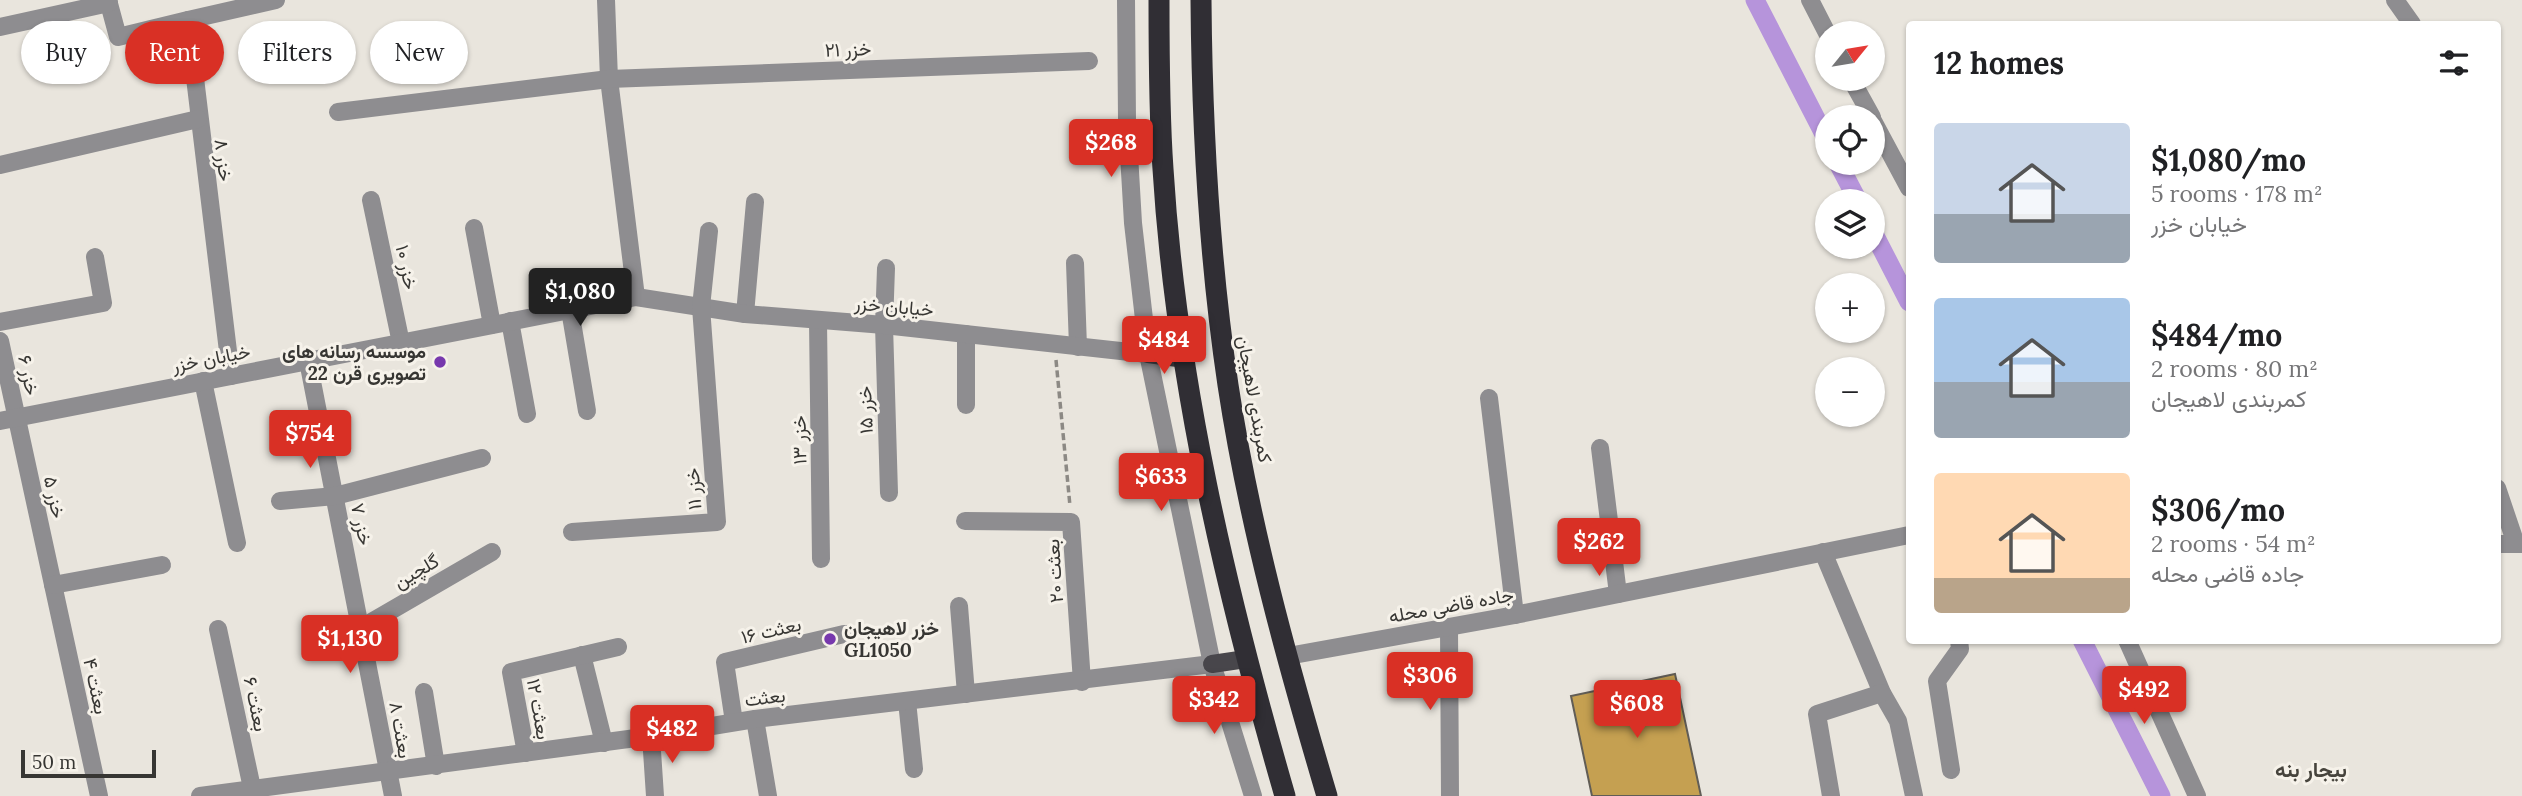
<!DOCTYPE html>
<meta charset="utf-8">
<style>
body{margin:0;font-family:Lora,Vazirmatn,serif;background:#f6f6f6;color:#202124;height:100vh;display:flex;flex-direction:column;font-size:26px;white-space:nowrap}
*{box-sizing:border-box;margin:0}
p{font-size:23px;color:#757577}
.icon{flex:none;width:38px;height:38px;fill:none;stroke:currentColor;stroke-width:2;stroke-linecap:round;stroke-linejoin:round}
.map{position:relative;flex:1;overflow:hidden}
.side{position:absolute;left:1906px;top:21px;width:595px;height:623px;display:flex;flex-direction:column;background:#fff;border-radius:7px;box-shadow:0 2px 5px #0004}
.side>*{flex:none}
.guide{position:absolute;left:21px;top:21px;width:665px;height:63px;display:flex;gap:14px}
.needle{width:46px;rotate:60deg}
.controls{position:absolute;left:1815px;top:21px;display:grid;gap:14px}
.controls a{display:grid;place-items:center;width:70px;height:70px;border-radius:50%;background:#fff;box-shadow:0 2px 5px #0004;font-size:35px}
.scale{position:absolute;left:21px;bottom:18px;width:135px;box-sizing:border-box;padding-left:7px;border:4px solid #373633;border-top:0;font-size:19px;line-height:24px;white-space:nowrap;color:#373633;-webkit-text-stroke:5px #f6f2ea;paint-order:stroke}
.price{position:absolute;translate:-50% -60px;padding:0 16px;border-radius:7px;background:#d93025;color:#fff;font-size:23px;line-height:46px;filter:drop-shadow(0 2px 4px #0008)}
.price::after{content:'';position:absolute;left:50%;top:42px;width:21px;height:16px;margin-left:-10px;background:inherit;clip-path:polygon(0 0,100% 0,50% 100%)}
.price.active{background:#222;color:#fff}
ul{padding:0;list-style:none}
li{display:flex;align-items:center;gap:21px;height:175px;padding:0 28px}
li span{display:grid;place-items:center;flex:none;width:196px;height:140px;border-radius:7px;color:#555}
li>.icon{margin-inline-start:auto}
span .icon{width:84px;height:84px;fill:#fffc;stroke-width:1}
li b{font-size:30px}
h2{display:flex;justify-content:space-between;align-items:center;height:84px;padding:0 28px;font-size:30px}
.tag{padding:0 24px;border-radius:32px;background:#fff;box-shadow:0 2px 5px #0004;font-size:24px;line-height:63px}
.tag.active{background:#d93025;color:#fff}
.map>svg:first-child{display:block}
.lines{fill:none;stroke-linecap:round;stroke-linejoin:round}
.canal{stroke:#b694db;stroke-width:19}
.building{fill:#c5a051;stroke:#615d56;stroke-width:2}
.path{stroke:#8c8984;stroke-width:3.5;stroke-dasharray:7 3.5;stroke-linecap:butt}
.minor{stroke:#8e8d90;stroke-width:18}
.major{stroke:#48464b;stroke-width:18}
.highway{stroke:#302e34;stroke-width:21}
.poi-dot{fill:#7738ad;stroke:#f6f2ea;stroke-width:2.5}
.labels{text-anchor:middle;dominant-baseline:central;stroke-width:6;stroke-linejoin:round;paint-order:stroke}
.street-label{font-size:19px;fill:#373633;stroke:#f6f2ea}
.poi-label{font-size:19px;font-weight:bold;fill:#373633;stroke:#f6f2ea;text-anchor:end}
.neighbourhood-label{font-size:21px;font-weight:bold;fill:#47443d;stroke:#f6f2ea}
</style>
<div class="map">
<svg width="2522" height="796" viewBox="0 0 2522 796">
<rect width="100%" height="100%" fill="#e9e5dd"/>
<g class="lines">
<g class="canal">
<path d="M 1755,0 L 1827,140"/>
<path d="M 1838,163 L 1858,201"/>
<path d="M 1872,230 L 1909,302"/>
<path d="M 2082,640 L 2161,796"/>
</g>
</g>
<path class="building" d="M 1675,674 L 1701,796 L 1592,796 L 1571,696 Z"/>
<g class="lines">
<path class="path" d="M 1056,360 L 1070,506"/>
<g class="minor">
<path d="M 108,0 L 118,37 L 188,20 L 231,376"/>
<path d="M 606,0 L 609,79 L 636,297"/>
<path d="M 1126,0 L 1127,120 L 1133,223 L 1148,354 L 1212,664 L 1253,796"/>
<path d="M 1810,0 L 1827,33"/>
<path d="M 2395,0 L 2412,24"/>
<path d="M 188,20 L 276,0"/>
<path d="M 0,27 L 109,3"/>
<path d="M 1851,79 L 1872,117"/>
<path d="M 338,112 L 609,79 L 1089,61"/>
<path d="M 1872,119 L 1909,188"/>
<path d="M 0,165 L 198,119"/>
<path d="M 371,200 L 401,343"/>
<path d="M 474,228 L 492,325"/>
<path d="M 1075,263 L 1078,347"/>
<path d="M 886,268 L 884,325 L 889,493"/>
<path d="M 570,310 L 587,411"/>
<path d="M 745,314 L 755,202"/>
<path d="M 510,321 L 527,414"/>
<path d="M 818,321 L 821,559"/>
<path d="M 0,322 L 103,303 L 95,257"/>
<path d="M 966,334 L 966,405"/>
<path d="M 0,341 L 99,796"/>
<path d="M 308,361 L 393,796"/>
<path d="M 203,381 L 237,543"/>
<path d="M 1489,398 L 1515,615"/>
<path d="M 0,421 L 636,297 L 745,314 L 884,325 L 1148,354"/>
<path d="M 1600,448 L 1618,594"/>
<path d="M 2497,488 L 2516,544"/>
<path d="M 280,501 L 335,496 L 482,458"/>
<path d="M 965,521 L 1071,522 L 1082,682"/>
<path d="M 572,532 L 717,522 L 701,307 L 709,231"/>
<path d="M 2497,544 L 2522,544"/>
<path d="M 1823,552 L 1882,693 L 1898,721 L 1914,796"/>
<path d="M 53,585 L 162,565"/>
<path d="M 959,606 L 966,694"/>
<path d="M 1449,627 L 1450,796"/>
<path d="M 361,628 L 492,552"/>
<path d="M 218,629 L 252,788"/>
<path d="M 2127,640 L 2197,796"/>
<path d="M 582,655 L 604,743"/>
<path d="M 1288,656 L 1515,615 L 1909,535"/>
<path d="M 424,692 L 436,766"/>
<path d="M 907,701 L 914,769"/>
<path d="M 755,719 L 768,796"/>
<path d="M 734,722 L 725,662 L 844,634"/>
<path d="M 651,736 L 655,796"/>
<path d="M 526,753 L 511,672 L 618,647"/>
<path d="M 1951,770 L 1937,681 L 1960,649 L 1959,640"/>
<path d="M 200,796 L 651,736 L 755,719 L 1212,664"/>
<path d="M 1831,796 L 1817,714 L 1882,693"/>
</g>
<g class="major">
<path d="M 1148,354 L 1185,359"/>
<path d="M 1212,664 L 1246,659"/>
</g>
<g class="highway">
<path d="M 1159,0 C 1159,56 1159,113 1163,169 C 1176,381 1226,592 1285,796"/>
<path d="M 1201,0 C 1202,129 1209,257 1228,385 C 1249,524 1287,661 1327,796"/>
</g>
</g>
<g class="poi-dot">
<circle cx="440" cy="362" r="7"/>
<circle cx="830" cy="639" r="7"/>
</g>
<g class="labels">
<g class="street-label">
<text transform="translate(848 49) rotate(-2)">خزر ۲۱</text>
<text transform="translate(224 160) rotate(83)">خزر ۸</text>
<text transform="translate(407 267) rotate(78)">خزر ۱۰</text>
<text transform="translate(894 306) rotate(5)">خیابان خزر</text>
<text transform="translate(211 358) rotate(-11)">خیابان خزر</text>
<text transform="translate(29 375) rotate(78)">خزر ۶</text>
<text transform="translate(1255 399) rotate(80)">کمربندی لاهیجان</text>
<text transform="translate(865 410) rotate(-92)">خزر ۱۵</text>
<text transform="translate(799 440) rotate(-91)">خزر ۱۳</text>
<text transform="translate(693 489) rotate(-94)">خزر ۱۱</text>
<text transform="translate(55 497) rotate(78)">خزر ۵</text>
<text transform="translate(362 524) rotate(78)">خزر ۷</text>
<text transform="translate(416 571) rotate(-30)">گلچین</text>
<text transform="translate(1054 571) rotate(-94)">بعثت ۲۰</text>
<text transform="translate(1451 605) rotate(-10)">جاده قاضی محله</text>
<text transform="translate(771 630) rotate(-13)">بعثت ۱۶</text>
<text transform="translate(96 686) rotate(78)">بعثت ۴</text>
<text transform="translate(765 697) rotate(-7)">بعثت</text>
<text transform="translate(256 704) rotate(78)">بعثت ۶</text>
<text transform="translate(539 709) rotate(80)">بعثت ۱۲</text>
<text transform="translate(401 730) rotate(80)">بعثت ۸</text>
</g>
<g class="poi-label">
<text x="426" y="351">موسسه رسانه های<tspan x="426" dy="22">تصویری قرن 22</tspan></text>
<text x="844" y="628" text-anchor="start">خزر لاهیجان<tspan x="844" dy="22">GL1050</tspan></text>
</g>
<g class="neighbourhood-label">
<text x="2311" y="769">بیجار بنه</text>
</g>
</g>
</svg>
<div class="controls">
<a><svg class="needle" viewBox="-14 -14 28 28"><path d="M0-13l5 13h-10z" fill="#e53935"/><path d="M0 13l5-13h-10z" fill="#757577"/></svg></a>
<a><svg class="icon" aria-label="locate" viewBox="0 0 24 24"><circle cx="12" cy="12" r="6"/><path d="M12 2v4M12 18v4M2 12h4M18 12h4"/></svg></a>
<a><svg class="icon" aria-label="layers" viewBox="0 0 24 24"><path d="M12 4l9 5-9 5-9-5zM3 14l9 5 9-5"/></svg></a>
<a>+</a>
<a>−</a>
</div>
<div class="scale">50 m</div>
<b class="price" style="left:1111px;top:179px">$268</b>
<b class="price active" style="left:580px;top:328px">$1,080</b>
<b class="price" style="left:1164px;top:376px">$484</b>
<b class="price" style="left:310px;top:470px">$754</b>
<b class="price" style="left:1161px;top:513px">$633</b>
<b class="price" style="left:1599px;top:578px">$262</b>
<b class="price" style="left:350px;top:675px">$1,130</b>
<b class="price" style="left:1430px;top:712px">$306</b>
<b class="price" style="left:2144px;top:726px">$492</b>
<b class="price" style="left:1214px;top:736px">$342</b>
<b class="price" style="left:1637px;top:740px">$608</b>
<b class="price" style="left:672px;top:765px">$482</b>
<div class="guide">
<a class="tag">Buy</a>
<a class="tag active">Rent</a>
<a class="tag">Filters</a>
<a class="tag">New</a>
</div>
<section class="side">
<h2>12 homes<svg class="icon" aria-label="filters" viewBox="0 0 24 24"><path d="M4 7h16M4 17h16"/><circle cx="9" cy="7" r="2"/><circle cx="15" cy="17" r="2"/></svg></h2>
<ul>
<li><span style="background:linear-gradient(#c9d6e8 65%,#9aa5b1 0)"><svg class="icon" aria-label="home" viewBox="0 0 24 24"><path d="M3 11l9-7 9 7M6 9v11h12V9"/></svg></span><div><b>$1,080/mo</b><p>5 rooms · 178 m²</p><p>خیابان خزر</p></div></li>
<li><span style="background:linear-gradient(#a9c7e8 60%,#9aa5b1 0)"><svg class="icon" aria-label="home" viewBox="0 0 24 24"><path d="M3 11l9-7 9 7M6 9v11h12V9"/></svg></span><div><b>$484/mo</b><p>2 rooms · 80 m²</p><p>کمربندی لاهیجان</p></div></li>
<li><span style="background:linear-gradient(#ffd9b3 75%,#b9a48a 0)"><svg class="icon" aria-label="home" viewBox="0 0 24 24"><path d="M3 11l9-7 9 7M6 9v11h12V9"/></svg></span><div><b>$306/mo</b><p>2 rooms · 54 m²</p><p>جاده قاضی محله</p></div></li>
</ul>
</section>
</div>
